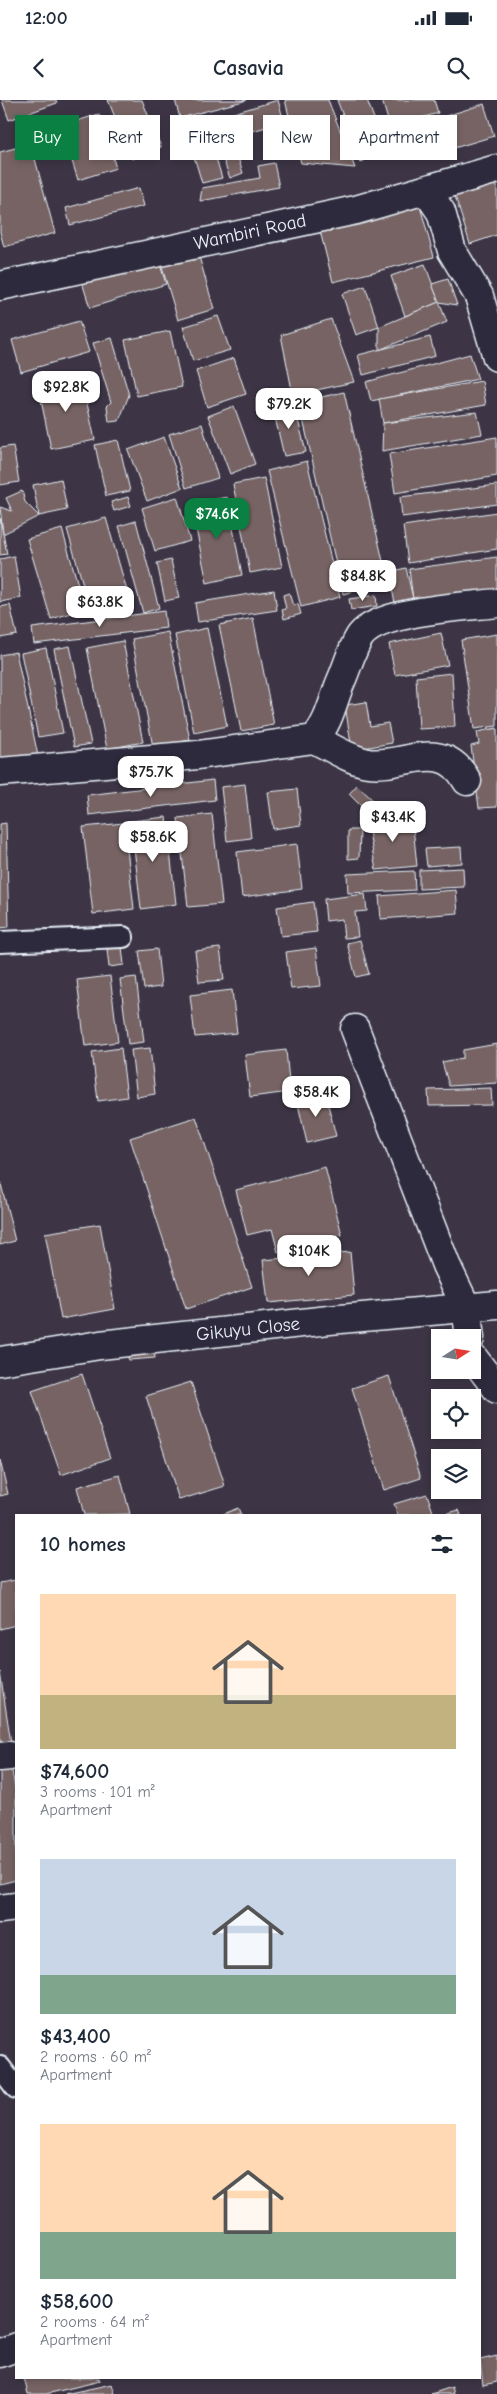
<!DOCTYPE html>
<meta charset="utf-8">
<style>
body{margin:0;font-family:"Comic Neue",sans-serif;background:#f2f2f3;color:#1f2937;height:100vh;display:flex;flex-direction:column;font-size:19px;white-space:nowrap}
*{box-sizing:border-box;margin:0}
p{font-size:16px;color:#747a83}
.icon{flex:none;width:28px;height:28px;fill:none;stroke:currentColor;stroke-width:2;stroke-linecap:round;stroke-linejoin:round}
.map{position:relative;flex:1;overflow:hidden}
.drawer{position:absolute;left:15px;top:1414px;width:466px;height:865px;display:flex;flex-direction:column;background:#fff;border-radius:0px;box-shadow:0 2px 8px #0003}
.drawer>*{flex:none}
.banner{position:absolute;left:15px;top:15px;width:468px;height:45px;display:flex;gap:10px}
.needle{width:32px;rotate:78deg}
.controls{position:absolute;left:431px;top:1229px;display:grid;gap:10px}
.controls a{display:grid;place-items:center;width:50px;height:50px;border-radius:0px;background:#fff;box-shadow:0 2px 8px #0003;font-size:25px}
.price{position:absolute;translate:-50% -42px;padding:0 11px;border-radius:10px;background:#fff;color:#222;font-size:16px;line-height:32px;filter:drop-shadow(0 1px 2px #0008)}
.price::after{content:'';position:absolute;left:50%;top:30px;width:15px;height:11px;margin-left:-8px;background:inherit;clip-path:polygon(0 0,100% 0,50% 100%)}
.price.on{background:#0b8043;color:#fff}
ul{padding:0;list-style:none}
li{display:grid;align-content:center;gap:10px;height:265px;padding:0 25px}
li span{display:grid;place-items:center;height:155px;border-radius:0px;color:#555}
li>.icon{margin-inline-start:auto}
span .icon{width:90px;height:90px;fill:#fffc;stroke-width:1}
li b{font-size:21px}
h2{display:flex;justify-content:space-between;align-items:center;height:60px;padding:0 25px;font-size:21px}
.chip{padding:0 18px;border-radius:0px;background:#fff;box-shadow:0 2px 8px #0003;font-size:18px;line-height:45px}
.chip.on{background:#0b8043;color:#fff}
.status{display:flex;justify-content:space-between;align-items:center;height:35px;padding:0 25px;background:#fff;direction:ltr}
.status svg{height:14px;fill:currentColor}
header{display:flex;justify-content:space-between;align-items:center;height:65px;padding:0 25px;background:#fff;font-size:22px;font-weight:800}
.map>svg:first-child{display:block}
.building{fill:#776364;stroke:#e8f1f8}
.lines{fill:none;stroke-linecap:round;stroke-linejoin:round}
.service-casing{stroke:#e8f1f8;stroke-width:24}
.minor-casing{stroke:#e8f1f8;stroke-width:31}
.service{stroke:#2f2a3d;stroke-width:20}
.minor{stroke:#2f2a3d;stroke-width:28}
.labels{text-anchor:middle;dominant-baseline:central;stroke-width:5;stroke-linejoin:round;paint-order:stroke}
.street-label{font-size:19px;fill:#e8f1f8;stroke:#2f2a3d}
</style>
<div class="status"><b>12:00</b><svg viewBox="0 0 49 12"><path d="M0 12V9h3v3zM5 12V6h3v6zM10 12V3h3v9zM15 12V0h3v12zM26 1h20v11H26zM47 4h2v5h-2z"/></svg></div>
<header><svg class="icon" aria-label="back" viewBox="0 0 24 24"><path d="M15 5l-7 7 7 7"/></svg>Casavia<svg class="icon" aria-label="search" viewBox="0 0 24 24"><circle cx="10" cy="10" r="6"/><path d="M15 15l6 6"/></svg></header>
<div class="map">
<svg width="497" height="2294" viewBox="0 0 497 2294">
<rect width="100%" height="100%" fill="#3d3545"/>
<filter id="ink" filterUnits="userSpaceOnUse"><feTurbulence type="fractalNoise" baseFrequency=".02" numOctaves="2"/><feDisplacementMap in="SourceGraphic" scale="10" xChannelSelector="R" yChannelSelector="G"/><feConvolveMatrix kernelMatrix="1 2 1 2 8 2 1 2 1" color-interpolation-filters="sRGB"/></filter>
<g filter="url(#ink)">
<g class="building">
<path d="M 2,0 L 56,0 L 57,3 L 9,20 Z"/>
<path d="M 108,0 L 142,0 L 161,47 L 132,59 Z"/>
<path d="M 175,0 L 247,0 L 180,18 Z"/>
<path d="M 278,0 L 284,22 L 185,50 L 179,29 Z"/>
<path d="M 285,0 L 328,0 L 355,68 L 301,63 Z"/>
<path d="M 337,0 L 367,0 L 384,45 L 361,63 Z"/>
<path d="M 382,0 L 434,0 L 438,13 L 390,27 Z"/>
<path d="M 484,4 L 494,36 L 421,58 L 411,27 Z"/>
<path d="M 99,14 L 116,68 L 78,80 L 61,26 Z"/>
<path d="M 233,43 L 243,73 L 230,78 L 219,48 Z"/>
<path d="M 31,44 L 55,133 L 4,147 L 0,132 L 0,52 Z"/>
<path d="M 212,45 L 222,78 L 202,83 L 192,50 Z"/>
<path d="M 274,63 L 279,87 L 200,101 L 202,88 L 260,78 L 258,66 Z"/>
<path d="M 497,82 L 497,135 L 470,144 L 455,96 Z"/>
<path d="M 139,88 L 144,106 L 70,125 L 66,108 Z"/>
<path d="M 420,106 L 434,157 L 333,182 L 320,131 Z"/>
<path d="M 198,153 L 214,209 L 178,220 L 161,164 Z"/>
<path d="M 158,158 L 166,184 L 90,208 L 82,182 Z"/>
<path d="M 425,164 L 439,202 L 405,216 L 391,176 Z"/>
<path d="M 448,179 L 457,205 L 439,202 L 432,184 Z"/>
<path d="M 365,186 L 379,227 L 356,235 L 342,194 Z"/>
<path d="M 439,202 L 447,222 L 379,250 L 379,227 Z"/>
<path d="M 218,216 L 230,250 L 193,261 L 183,227 Z"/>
<path d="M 331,219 L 354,282 L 293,295 L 281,235 Z"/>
<path d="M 79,221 L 89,252 L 21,272 L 12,240 Z"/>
<path d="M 170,231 L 182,287 L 137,296 L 125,240 Z"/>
<path d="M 430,237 L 435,256 L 363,275 L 358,255 Z"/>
<path d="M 112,238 L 129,295 L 119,321 L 109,322 L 107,306 L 111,302 L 93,243 Z"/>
<path d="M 470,254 L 478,279 L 371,301 L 366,282 Z"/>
<path d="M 234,258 L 246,294 L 207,307 L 196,271 Z"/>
<path d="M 81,276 L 95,340 L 51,349 L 38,285 Z"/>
<path d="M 482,281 L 486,305 L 383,323 L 379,299 Z"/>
<path d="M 344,292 L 388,483 L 343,494 L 299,302 Z"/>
<path d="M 294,304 L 306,352 L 284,356 L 273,309 Z"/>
<path d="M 234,306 L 255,364 L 230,374 L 208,316 Z"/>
<path d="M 477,312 L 482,334 L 382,351 L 383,323 Z"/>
<path d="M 202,324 L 218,378 L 186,388 L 169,334 Z"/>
<path d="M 164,337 L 182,388 L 147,401 L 128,350 Z"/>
<path d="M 497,337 L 497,376 L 395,393 L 389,354 Z"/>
<path d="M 118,340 L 130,391 L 106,396 L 95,345 Z"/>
<path d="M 13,346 L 19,382 L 0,385 L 0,348 Z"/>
<path d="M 307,361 L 340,497 L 301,507 L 267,371 Z"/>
<path d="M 264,378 L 282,467 L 250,473 L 233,384 Z"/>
<path d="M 61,379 L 67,410 L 39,416 L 33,385 Z"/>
<path d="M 497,385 L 497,404 L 402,417 L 400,397 Z"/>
<path d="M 22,391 L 25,402 L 39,416 L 3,434 L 0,407 L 12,411 L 6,398 Z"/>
<path d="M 128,397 L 131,406 L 114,411 L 111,402 Z"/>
<path d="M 177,397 L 190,441 L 155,451 L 142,408 Z"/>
<path d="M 227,397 L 242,475 L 207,483 L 191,404 Z"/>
<path d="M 497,412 L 497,449 L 408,463 L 403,426 Z"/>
<path d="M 0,418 L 7,454 L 0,455 Z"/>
<path d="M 106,418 L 129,498 L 90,509 L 67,429 Z"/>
<path d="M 136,421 L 159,508 L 143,513 L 119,426 Z"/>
<path d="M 62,429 L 85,509 L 51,519 L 27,439 Z"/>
<path d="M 14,456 L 21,498 L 0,502 L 0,459 Z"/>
<path d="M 497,457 L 497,495 L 414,507 L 409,469 Z"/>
<path d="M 171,460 L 179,498 L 165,501 L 157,463 Z"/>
<path d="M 406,468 L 414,503 L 396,507 L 391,485 L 396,484 L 393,471 Z"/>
<path d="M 274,490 L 277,510 L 198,522 L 195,503 Z"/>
<path d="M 289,493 L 293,506 L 298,504 L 301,514 L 284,519 L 282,510 L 286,509 L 283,495 Z"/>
<path d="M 376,495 L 377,506 L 351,510 L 349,499 Z"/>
<path d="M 10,505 L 17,535 L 0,538 L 0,507 Z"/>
<path d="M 164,511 L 166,528 L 34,544 L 32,528 Z"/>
<path d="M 253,518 L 274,625 L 241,631 L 219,525 Z"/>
<path d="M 207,528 L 227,626 L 194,633 L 175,535 Z"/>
<path d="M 168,532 L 190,640 L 153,647 L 132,539 Z"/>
<path d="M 441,533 L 448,565 L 395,575 L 389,544 Z"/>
<path d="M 497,534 L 497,626 L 474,629 L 461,540 Z"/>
<path d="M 123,541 L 143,642 L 107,649 L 87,548 Z"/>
<path d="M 70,546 L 91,644 L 74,647 L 54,549 Z"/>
<path d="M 46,548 L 63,633 L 38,637 L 21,553 Z"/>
<path d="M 16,552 L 38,656 L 0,664 L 0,555 Z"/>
<path d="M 452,573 L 455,627 L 419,629 L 416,577 Z"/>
<path d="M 366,602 L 370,626 L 388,623 L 392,643 L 352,650 L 345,605 Z"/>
<path d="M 497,628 L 497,707 L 479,708 L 471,646 L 479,644 L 477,632 Z"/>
<path d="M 213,680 L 215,700 L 89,715 L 87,695 Z"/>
<path d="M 245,684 L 251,738 L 227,741 L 221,687 Z"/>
<path d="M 357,685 L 378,705 L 369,714 L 349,694 Z"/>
<path d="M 297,689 L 301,725 L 273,729 L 268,692 Z"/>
<path d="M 212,714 L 222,804 L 188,807 L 178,718 Z"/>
<path d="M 166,717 L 176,804 L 141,809 L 131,721 Z"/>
<path d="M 412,717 L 417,766 L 376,770 L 367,721 Z"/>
<path d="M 6,723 L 9,827 L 0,828 L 0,724 Z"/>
<path d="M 124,723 L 134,809 L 93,814 L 83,727 Z"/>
<path d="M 348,730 L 360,730 L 359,758 L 348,759 Z"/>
<path d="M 297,744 L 302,789 L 242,797 L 237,752 Z"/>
<path d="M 461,747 L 462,763 L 427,766 L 425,749 Z"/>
<path d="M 463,768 L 464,787 L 419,789 L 419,770 Z"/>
<path d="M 414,771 L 415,790 L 348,793 L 347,774 Z"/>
<path d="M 456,790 L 458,813 L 381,819 L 379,796 Z"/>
<path d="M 365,794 L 367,811 L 355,812 L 358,837 L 344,838 L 342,819 L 326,821 L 324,799 Z"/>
<path d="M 313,802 L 317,832 L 281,836 L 277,807 Z"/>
<path d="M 360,840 L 369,874 L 356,877 L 347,843 Z"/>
<path d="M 122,847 L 124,865 L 109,867 L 107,849 Z"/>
<path d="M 220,848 L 224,880 L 199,882 L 195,851 Z"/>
<path d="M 316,848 L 321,886 L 291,889 L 286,852 Z"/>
<path d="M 157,849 L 161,887 L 144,889 L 139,851 Z"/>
<path d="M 110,876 L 118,942 L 85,946 L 77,880 Z"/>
<path d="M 136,877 L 144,942 L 128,944 L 120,879 Z"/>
<path d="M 232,890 L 237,933 L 195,937 L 190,895 Z"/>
<path d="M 497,944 L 497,983 L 449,986 L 442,962 L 463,958 L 463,950 Z"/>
<path d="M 121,948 L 127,997 L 98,1001 L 92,952 Z"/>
<path d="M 150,948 L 155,994 L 137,997 L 131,950 Z"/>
<path d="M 286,950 L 290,992 L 250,997 L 245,955 Z"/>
<path d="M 491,988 L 492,1005 L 429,1006 L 428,990 Z"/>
<path d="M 325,993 L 336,1036 L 307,1043 L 297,1000 Z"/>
<path d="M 196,1017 L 252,1187 L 186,1209 L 130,1038 Z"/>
<path d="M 325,1067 L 342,1135 L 278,1152 L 272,1129 L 247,1135 L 236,1090 Z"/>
<path d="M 0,1080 L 15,1141 L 0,1145 Z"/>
<path d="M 100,1124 L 115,1209 L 61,1219 L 45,1133 Z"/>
<path d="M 350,1152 L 354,1195 L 268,1203 L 263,1160 Z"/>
<path d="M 154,1246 L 155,1258 L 129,1260 L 124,1249 Z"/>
<path d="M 82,1274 L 110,1358 L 61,1375 L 32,1291 Z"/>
<path d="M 389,1276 L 421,1378 L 384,1390 L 352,1288 Z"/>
<path d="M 191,1282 L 225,1386 L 179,1400 L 146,1296 Z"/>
<path d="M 0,1360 L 8,1394 L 0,1396 Z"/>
<path d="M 120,1375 L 130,1414 L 84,1415 L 77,1387 Z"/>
<path d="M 427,1394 L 434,1415 L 398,1415 L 394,1404 Z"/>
<path d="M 238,1408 L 241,1415 L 221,1415 Z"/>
<path d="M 459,1410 L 461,1415 L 441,1415 Z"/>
<path d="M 16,1480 L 16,1525 L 0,1529 L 0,1483 Z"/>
<path d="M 0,1572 L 11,1643 L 0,1645 Z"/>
<path d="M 11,1665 L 16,1694 L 16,1780 L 0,1784 L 0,1667 Z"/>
<path d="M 497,2256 L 497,2282 L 483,2285 L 480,2260 Z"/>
<path d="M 24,2278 L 99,2278 L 100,2281 L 46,2294 L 28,2294 Z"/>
<path d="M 112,2284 L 115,2294 L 65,2294 Z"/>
<path d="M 452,2287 L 454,2294 L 431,2294 Z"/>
</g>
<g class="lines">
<g class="service-casing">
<g id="service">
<path d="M 0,842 L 123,837"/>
<path d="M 0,1967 L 16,1988"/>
</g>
</g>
<g class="minor-casing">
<g id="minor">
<path d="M 426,90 L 441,112 L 452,151 L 479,196 L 497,257"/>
<path d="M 0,186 L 356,110 L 497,69"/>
<path d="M 314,639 C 331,647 350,660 368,663 C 404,668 443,636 467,681"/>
<path d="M 0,672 L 198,655 L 314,639 C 329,624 333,600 341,581 C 347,568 353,545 361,535 C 381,510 466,507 497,503"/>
<path d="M 355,929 L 446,1165 L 466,1207 L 470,1238"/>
<path d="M 472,1256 L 497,1289"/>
<path d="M 0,1261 L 100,1245 L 329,1220 L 497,1205"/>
<path d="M 0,1657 L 10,1656"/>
<path d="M 0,1809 L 16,1807"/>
<path d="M 0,2253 L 16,2247"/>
</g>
</g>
<use href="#service" class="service"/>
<use href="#minor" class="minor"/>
</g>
</g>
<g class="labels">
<g class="street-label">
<text transform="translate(250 132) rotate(-12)">Wambiri Road</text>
<text transform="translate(248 1229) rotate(-6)">Gikuyu Close</text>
</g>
</g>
</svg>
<div class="controls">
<a><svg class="needle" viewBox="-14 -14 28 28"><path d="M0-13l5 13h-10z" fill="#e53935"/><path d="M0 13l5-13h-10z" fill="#747a83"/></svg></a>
<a><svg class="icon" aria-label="locate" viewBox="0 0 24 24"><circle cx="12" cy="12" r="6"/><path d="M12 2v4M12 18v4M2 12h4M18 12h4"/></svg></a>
<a><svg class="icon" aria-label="layers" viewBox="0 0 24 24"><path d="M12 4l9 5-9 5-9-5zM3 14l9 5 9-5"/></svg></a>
</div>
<b class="price" style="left:66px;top:313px">$92.8K</b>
<b class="price" style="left:289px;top:330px">$79.2K</b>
<b class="price on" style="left:217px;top:440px">$74.6K</b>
<b class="price" style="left:363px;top:502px">$84.8K</b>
<b class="price" style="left:100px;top:528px">$63.8K</b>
<b class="price" style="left:151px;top:698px">$75.7K</b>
<b class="price" style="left:393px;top:743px">$43.4K</b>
<b class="price" style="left:153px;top:763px">$58.6K</b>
<b class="price" style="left:316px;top:1018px">$58.4K</b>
<b class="price" style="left:309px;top:1177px">$104K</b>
<div class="banner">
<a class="chip on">Buy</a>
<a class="chip">Rent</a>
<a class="chip">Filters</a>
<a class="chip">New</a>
<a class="chip">Apartment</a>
</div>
<section class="drawer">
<h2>10 homes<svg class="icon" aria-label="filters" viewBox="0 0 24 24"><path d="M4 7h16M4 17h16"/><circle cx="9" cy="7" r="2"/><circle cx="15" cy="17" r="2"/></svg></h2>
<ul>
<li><span style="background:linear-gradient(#ffd9b3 65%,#c2b280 0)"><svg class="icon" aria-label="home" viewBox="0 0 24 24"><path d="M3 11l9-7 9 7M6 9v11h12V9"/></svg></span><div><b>$74,600</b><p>3 rooms · 101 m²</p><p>Apartment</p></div></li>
<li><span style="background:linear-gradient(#c9d6e8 75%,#7fa58c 0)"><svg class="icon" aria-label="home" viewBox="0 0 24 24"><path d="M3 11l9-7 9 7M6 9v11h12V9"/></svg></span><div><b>$43,400</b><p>2 rooms · 60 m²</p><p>Apartment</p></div></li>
<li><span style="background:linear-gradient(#ffd9b3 70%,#7fa58c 0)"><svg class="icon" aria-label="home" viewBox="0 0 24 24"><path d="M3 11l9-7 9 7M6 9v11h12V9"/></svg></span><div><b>$58,600</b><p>2 rooms · 64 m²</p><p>Apartment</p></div></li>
</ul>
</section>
</div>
